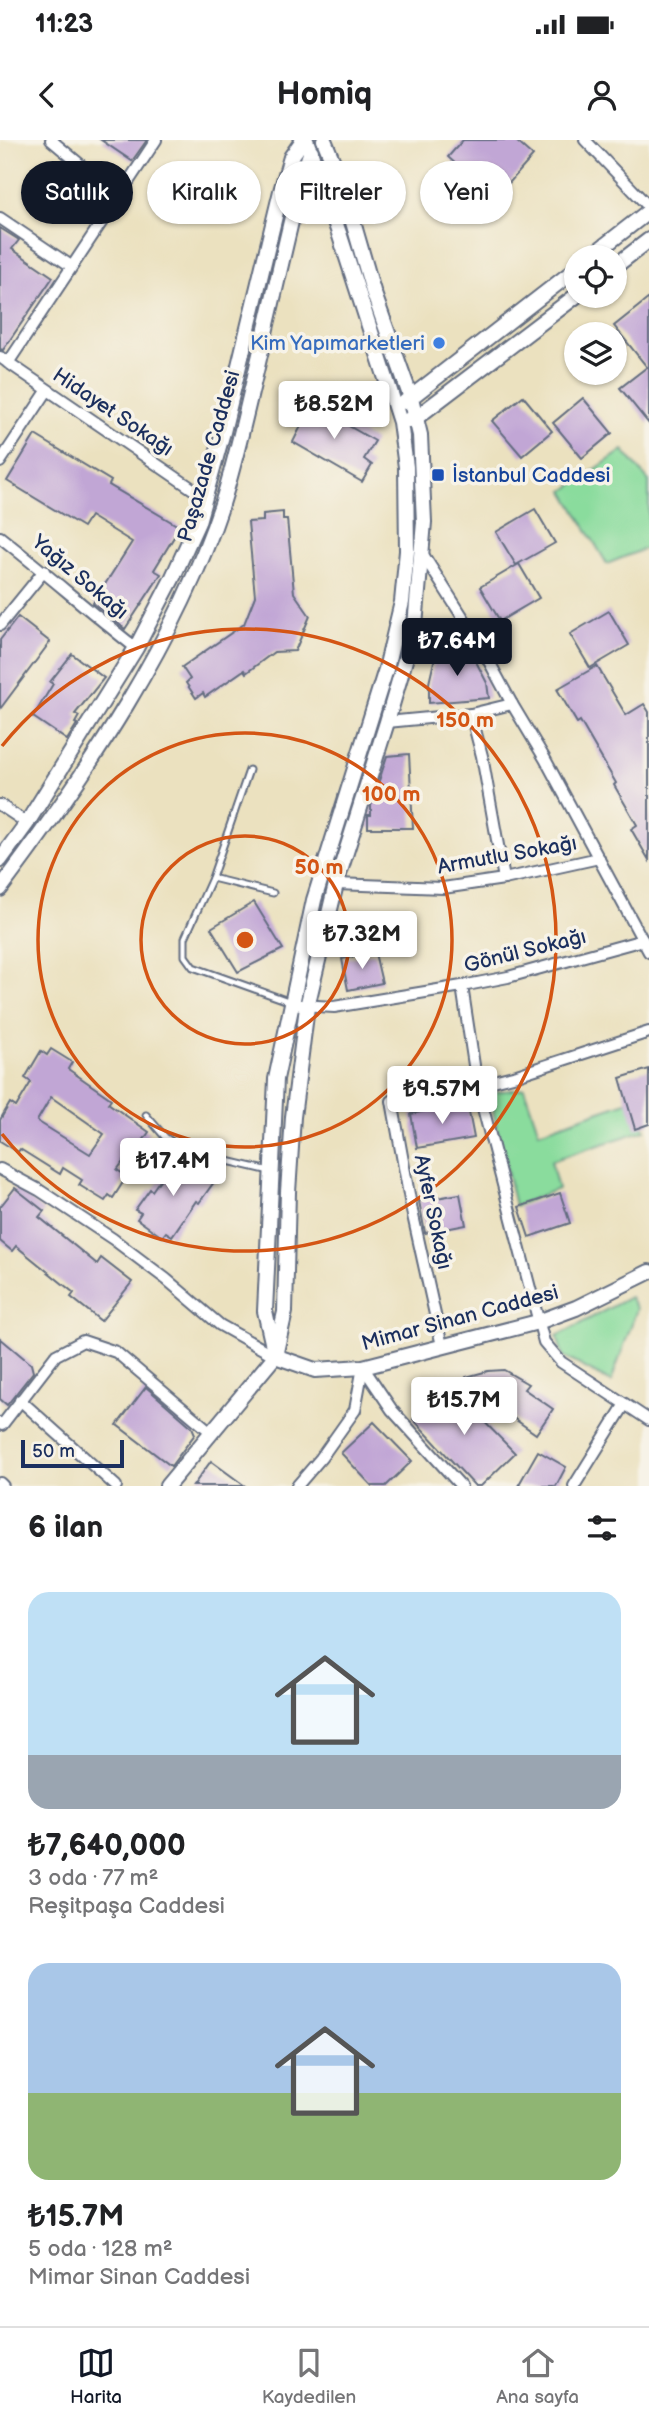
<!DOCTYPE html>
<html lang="tr">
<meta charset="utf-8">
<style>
body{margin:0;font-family:"Balsamiq Sans",sans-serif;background:#f6f6f6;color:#202124;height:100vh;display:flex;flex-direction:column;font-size:26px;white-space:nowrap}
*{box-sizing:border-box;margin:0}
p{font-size:23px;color:#757577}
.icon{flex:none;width:38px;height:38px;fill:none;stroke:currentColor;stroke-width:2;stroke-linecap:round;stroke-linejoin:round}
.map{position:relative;height:1346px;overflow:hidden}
.side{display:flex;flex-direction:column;background:#fff;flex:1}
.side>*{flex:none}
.banner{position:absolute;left:21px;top:21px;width:607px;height:63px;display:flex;gap:14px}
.controls{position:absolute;left:564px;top:105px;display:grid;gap:14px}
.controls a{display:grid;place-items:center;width:63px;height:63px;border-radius:50%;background:#fff;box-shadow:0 2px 5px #0004;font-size:35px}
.scale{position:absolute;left:21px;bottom:18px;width:103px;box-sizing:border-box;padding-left:7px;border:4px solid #1b2f5e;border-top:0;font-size:19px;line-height:24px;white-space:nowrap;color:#1b2f5e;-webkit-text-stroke:5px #f7f3e8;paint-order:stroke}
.price{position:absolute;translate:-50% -60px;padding:0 16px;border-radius:7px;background:#fff;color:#222;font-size:23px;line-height:46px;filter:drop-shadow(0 2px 4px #0008)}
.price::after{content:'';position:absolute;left:50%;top:42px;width:21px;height:16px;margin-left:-10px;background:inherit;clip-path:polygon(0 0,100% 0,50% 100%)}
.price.on{background:#111827;color:#fff}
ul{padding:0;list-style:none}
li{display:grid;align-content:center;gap:14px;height:371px;padding:0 28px}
li span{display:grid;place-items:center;height:217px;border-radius:21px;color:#555}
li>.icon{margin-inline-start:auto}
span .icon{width:126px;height:126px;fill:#fffc;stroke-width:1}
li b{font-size:30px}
h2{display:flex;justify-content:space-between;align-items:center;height:84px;padding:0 28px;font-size:30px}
.tag{padding:0 24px;border-radius:32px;background:#fff;box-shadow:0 2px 5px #0004;font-size:24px;line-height:63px}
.tag.on{background:#111827;color:#fff}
.status{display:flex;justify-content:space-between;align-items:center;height:49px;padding:0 35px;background:#fff;direction:ltr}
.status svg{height:19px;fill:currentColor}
header{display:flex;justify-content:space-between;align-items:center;height:91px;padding:0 28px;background:#fff;font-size:32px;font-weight:700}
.menu{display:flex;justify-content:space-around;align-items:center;height:98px;border-top:2px solid #e0e0e0;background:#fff;font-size:19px;color:#757577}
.menu a{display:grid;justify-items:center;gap:4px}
.menu .on{color:#111827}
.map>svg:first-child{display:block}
.green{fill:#8adc9d;stroke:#52867e;stroke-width:2}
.building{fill:#c1a6d5;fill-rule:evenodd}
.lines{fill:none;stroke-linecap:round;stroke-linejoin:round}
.service-casing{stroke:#646d80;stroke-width:9}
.minor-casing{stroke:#646d80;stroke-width:14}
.tertiary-casing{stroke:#646d80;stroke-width:18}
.service{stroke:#fff;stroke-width:5}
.minor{stroke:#fff;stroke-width:10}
.tertiary{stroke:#fff;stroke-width:14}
.ring{fill:none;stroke:#d45514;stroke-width:3.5}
.shop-dot{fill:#3f7fe0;stroke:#f7f3e8;stroke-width:2.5}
.transit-dot{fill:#1a4fb4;stroke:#f7f3e8;stroke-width:2.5}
.labels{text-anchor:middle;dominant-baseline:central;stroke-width:7;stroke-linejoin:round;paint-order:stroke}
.shop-label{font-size:21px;fill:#366cbe;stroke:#f7f3e8;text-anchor:end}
.street-label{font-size:21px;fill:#1b2f5e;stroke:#f7f3e8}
.transit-label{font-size:21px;fill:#164399;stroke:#f7f3e8;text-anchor:start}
.centre{fill:#d45514;stroke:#f7f3e8;stroke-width:3.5}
.ring-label{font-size:21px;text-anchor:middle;font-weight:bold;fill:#d45514;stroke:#f7f3e8;stroke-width:7;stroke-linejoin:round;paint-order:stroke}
</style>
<div class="status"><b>11:23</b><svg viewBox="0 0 49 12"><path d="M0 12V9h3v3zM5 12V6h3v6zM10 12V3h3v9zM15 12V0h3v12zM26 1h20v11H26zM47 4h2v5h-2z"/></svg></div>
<header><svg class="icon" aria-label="back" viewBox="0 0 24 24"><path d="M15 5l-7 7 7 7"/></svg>Homiq<svg class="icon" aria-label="person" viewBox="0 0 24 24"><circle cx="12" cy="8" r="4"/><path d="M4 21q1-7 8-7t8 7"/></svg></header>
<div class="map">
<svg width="649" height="1346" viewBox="0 0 649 1346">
<rect width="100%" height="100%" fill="#f7f3e8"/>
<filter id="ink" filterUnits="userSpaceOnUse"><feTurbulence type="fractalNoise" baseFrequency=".0143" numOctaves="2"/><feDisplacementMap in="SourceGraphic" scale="14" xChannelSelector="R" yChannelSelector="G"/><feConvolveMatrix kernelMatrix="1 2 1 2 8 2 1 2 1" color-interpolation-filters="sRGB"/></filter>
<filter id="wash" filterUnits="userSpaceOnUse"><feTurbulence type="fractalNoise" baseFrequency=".00686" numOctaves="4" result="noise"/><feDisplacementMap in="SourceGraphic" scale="28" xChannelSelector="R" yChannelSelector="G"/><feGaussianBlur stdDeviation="1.57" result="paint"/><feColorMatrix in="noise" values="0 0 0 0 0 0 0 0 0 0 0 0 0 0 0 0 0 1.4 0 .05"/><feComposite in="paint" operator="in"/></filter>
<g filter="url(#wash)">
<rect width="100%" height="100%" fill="#ebe1bf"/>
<g class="green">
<path d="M 623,310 L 649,341 L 649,407 L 607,424 L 564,351 Z"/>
<path d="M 524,948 L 539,992 L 632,960 L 645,990 L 551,1021 L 558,1049 L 515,1066 L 489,953 Z"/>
<path d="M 630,1157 L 637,1169 L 611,1242 L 563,1216 L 557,1196 Z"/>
</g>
<g id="blocks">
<g class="building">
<path d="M 101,0 L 147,0 L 132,21 Z"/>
<path d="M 463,0 L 515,0 L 533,16 L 495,59 L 448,17 Z"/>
<path d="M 0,88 L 19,100 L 12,109 L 53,137 L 3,210 L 0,209 Z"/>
<path d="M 649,158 L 649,284 L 620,248 L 647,227 L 614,186 Z"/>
<path d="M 523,256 L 552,291 L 522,316 L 492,281 Z"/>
<path d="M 583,258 L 612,293 L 582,318 L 553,283 Z"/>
<path d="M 305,261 L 375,301 L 364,319 L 372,325 L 362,342 L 293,302 L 303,282 L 295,277 Z"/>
<path d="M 35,295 L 111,341 L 109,345 L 180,387 L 154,430 L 161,434 L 125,489 L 93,463 L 132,402 L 90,376 L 83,387 L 7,341 Z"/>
<path d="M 535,369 L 555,403 L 516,425 L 496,392 Z"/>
<path d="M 283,372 L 283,379 L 287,379 L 294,453 L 310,476 L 295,511 L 274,512 L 246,533 L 244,530 L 205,557 L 203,553 L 196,558 L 186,543 L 190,539 L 182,527 L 244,484 L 255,456 L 248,382 L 263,381 L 263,374 Z"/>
<path d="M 519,424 L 539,458 L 500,481 L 480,447 Z"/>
<path d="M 609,471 L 629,505 L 590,528 L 570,494 Z"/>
<path d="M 18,477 L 50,502 L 0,569 L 0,500 Z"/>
<path d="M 469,508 L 487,543 L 489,558 L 429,563 L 429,543 L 436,513 Z"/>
<path d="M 72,514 L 104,538 L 75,574 L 79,576 L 75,583 L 77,584 L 67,600 L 33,577 L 53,544 L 50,542 Z"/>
<path d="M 597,526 L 626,575 L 644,564 L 649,572 L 649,720 L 631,689 L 637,685 L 614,645 L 616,643 L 580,581 L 577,583 L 557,549 Z"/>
<path d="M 409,614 L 413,688 L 368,688 L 368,675 L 371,675 L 371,666 L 387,616 Z"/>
<path d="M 254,762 L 283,809 L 238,832 L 211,788 Z"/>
<path d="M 375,813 L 382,843 L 348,850 L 342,819 Z"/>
<path d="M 51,909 L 72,922 L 68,929 L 111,959 L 108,963 L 149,992 L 134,1014 L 131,1011 L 117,1030 L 127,1036 L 113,1058 L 109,1055 L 105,1061 L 79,1045 L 82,1040 L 63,1028 L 60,1034 L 20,1009 L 18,1012 L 0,1001 L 0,980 L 10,963 L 16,967 L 31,942 L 25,938 L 41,911 L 47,915 ZM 51,957 L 104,994 L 90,1014 L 37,981 Z"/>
<path d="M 649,929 L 649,984 L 635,989 L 620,938 Z"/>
<path d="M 450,966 L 451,969 L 468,967 L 474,998 L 417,1008 L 411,974 Z"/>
<path d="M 177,1016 L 214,1042 L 199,1063 L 196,1061 L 172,1096 L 166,1092 L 162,1097 L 137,1079 L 141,1073 L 135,1070 L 150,1049 L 152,1051 Z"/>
<path d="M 15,1048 L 44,1071 L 39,1077 L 97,1124 L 101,1118 L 132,1142 L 101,1181 L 71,1157 L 74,1153 L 16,1106 L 12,1111 L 0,1101 L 0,1067 Z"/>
<path d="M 560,1053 L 570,1083 L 529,1097 L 519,1067 Z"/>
<path d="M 460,1054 L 466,1085 L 425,1093 L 419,1061 Z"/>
<path d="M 0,1198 L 31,1224 L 33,1232 L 7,1265 L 0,1259 Z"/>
<path d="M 504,1230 L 528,1244 L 524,1249 L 553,1269 L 536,1294 L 506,1273 L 505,1275 L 463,1248 L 466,1237 L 488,1231 Z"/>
<path d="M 146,1247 L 192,1287 L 195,1294 L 171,1326 L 117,1285 Z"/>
<path d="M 447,1247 L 459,1259 L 460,1257 L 515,1313 L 481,1346 L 475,1346 L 413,1279 Z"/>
<path d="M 374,1282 L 412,1321 L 386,1346 L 372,1346 L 341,1313 Z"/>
<path d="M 538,1311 L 566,1327 L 556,1346 L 518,1346 Z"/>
<path d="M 211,1321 L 245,1346 L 193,1346 Z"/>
</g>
</g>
</g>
<g filter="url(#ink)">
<use href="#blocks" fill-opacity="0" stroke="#646d80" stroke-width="2"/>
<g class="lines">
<g class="service-casing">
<g id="service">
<path d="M 249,630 L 212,738 L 185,798 L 185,816 L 193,827 L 291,862"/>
<path d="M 212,738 L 273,753"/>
<path d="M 146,975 L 165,997 L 185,1011 L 270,1031"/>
</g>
</g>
<g class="minor-casing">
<g id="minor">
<path d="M 51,0 L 118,56"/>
<path d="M 585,0 L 649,67"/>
<path d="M 0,78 L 71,126"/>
<path d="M 0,217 L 206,358"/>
<path d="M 8,223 L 156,0"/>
<path d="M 0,322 L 47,251"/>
<path d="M 0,397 C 46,433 90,472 136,508"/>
<path d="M 422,413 L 478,501 L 512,564 L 545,619 L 649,812"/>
<path d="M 0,485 L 44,431"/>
<path d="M 471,574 L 482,616 L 504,739"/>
<path d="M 387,582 L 471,574 L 512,564"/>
<path d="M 0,665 L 27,683"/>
<path d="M 336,744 L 443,748 L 504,739 L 599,718"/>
<path d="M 462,846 L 477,945 L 544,1202 L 561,1222 L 649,1280"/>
<path d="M 300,865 L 334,867 L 462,846 L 508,837 L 643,800"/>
<path d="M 0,1029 L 39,1050 L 113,1099 L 166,1139 L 220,1185 L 275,1216"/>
<path d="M 442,1206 L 412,1071 L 392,961 L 398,957 L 477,945 L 517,935 L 649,892"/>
<path d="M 363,1227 L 392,1270 L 461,1346"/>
<path d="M 20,1260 L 116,1346"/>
<path d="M 0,1283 L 2,1285 L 56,1215 L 83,1201 L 116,1212 L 212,1293"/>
<path d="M 0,1343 L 3,1346"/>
<path d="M 297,1346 L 321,1318 L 355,1270 L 363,1227"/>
<path d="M 574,1346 L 625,1264"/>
</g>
</g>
<g class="tertiary-casing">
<g id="tertiary">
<path d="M 590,117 L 649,71"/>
<path d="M 614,127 L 649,100"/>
<path d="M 405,262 L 576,129"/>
<path d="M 408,280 L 417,277 L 576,156"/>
<path d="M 0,720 L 27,683 L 136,508 L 172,439 L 198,382 L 223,292 L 281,51 L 291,17 L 303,0"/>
<path d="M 0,749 C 86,635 177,500 222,364 C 235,323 244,281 254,240 C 269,174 285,109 300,43 L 311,11"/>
<path d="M 274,1211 L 265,1171 L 276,939 L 314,760 L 386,529 L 402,462 L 407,411 L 406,327 L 400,282 L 339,93 L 306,0"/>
<path d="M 275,1216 L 315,1230 L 363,1227 L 538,1182 L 576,1168 L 649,1132"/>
<path d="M 167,1346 L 275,1216 L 285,1172 L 288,1052 L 293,977 L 307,867 L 336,744 L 387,582 L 415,486 L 424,382 L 420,295 L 411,258 L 373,151 L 342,44 L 324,0"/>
</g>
</g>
<use href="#service" class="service"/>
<use href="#minor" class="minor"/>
<use href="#tertiary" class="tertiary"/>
</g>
</g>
<g class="ring">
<circle cx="245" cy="800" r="104"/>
<circle cx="245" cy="800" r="207"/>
<path d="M2 606A311 311 0 1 1 2 994"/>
</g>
<circle class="shop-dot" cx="439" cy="203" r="7"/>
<rect class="transit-dot" x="431" y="328" width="14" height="14" rx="3.5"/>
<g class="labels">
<g class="shop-label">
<text x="425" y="203">Kim Yapımarketleri</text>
</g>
<g class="street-label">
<text transform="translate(113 272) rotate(34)">Hidayet Sokağı</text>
<text transform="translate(209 316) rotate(-74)">Paşazade Caddesi</text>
<text transform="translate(80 437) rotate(40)">Yağız Sokağı</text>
<text transform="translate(507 715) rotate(-10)">Armutlu Sokağı</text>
<text transform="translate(525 811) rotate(-14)">Gönül Sokağı</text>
<text transform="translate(433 1072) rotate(78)">Ayfer Sokağı</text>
<text transform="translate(460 1178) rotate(-15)">Mimar Sinan Caddesi</text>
</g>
<g class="transit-label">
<text x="452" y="335">İstanbul Caddesi</text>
</g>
</g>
<circle cx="245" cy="800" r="10" class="centre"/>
<g class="ring-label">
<text x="465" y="587">150 m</text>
<text x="391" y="661">100 m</text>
<text x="319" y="734">50 m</text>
</g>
</svg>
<div class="controls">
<a><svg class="icon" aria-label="locate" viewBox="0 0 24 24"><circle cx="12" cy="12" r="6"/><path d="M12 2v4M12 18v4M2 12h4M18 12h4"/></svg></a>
<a><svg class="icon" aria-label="layers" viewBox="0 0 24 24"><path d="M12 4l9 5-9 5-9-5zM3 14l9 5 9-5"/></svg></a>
</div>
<div class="scale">50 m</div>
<b class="price" style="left:334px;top:301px">₺8.52M</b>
<b class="price on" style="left:457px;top:538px">₺7.64M</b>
<b class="price" style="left:362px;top:831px">₺7.32M</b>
<b class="price" style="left:442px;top:986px">₺9.57M</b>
<b class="price" style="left:173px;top:1058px">₺17.4M</b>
<b class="price" style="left:464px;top:1297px">₺15.7M</b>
<div class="banner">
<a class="tag on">Satılık</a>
<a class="tag">Kiralık</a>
<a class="tag">Filtreler</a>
<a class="tag">Yeni</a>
</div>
</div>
<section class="side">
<h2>6 ilan<svg class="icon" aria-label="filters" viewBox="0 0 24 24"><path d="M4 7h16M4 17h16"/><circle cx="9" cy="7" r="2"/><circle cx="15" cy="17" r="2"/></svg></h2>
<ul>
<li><span style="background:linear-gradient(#bfe0f5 75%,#9aa5b1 0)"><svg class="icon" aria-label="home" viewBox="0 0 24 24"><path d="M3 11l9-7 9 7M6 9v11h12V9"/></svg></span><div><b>₺7,640,000</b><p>3 oda · 77 m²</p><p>Reşitpaşa Caddesi</p></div></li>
<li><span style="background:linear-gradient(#a9c7e8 60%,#8fb573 0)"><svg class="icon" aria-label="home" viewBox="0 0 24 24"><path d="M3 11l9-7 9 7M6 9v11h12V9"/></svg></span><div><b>₺15.7M</b><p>5 oda · 128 m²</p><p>Mimar Sinan Caddesi</p></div></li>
</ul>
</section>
<nav class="menu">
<a class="on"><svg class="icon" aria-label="map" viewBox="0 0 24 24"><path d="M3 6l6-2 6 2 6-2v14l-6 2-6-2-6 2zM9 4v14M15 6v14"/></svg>Harita</a>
<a><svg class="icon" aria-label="saved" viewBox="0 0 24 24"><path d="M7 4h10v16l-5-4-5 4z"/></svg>Kaydedilen</a>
<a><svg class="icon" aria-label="home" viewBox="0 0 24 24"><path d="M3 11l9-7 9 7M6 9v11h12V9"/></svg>Ana sayfa</a>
</nav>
